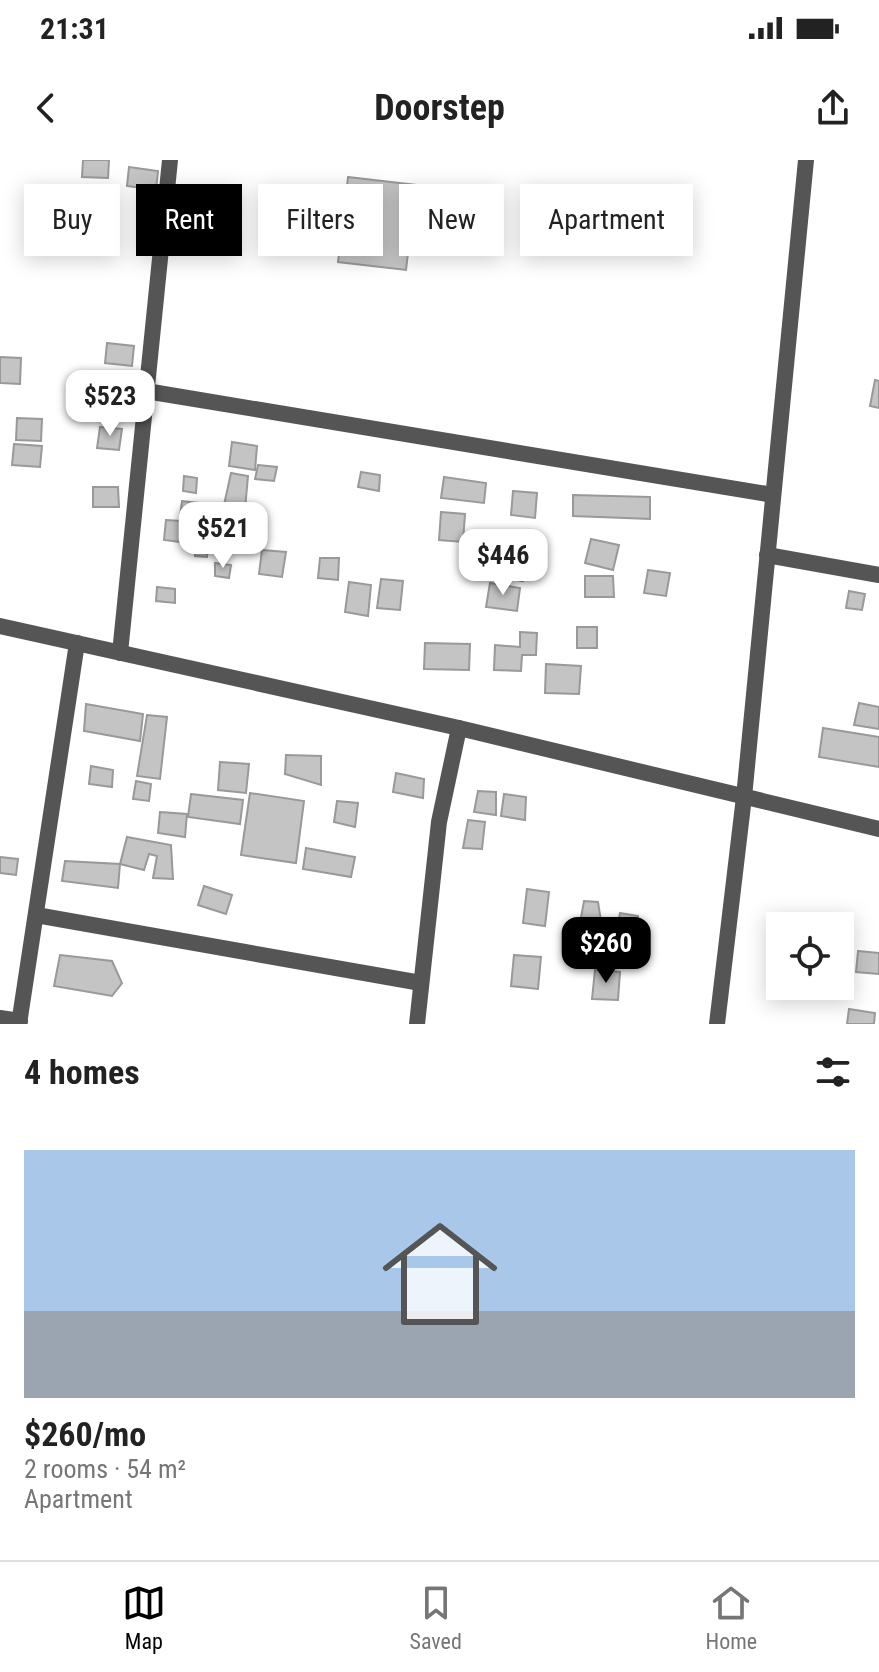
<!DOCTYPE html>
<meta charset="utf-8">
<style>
body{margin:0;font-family:"Roboto Condensed",sans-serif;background:#f6f6f6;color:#222;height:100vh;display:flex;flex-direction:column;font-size:30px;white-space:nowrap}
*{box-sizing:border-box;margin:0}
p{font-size:26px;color:#767676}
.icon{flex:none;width:44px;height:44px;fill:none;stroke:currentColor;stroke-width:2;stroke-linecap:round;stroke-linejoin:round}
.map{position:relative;height:864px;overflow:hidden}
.panel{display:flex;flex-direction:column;background:#fff;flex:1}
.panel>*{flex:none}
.banner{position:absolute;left:24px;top:24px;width:832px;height:72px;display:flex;gap:16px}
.fabs{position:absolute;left:766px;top:752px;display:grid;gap:16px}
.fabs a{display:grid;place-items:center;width:88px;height:88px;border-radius:0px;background:#fff;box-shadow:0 4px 20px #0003;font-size:40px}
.price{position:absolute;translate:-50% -68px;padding:0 18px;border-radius:16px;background:#fff;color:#222;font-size:26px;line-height:52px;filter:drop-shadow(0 2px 4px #0008)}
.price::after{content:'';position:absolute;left:50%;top:48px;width:24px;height:18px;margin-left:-12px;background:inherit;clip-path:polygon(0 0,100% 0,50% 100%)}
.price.active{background:#000;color:#fff}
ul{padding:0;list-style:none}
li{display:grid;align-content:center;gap:16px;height:424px;padding:0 24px}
li span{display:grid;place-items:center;height:248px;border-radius:0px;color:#555}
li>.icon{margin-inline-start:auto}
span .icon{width:144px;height:144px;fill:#fffc;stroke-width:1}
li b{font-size:34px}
h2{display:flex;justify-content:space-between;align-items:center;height:96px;padding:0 24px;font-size:34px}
.chip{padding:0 28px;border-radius:0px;background:#fff;box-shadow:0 4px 20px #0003;font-size:28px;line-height:72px}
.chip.active{background:#000;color:#fff}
.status{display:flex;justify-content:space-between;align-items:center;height:56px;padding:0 40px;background:#fff;direction:ltr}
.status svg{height:22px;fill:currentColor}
header{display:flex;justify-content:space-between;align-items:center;height:104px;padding:0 24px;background:#fff;font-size:36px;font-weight:700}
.tab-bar{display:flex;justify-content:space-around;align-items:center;height:112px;border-top:2px solid #e0e0e0;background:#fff;font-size:22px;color:#767676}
.tab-bar a{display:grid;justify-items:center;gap:4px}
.tab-bar .active{color:#000}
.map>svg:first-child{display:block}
.building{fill:#c4c4c4;stroke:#999;stroke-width:2}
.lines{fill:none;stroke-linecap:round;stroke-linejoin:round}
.minor{stroke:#555;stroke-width:16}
</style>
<div class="status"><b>21:31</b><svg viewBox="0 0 49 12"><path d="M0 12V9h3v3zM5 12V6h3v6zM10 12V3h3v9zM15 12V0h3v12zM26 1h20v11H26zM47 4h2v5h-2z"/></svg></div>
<header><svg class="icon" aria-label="back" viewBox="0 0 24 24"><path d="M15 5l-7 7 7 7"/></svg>Doorstep<svg class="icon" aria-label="share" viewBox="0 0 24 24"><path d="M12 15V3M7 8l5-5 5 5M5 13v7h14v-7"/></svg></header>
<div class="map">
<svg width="879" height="864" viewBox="0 0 879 864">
<rect width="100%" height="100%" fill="#fff"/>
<g class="building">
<path d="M 83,0 L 109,0 L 108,18 L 82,17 Z"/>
<path d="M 129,7 L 158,11 L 156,30 L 127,26 Z"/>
<path d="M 348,17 L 416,25 L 406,110 L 338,102 Z"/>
<path d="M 30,26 L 63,27 L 62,45 L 29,44 Z"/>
<path d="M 107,183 L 134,186 L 132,206 L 105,203 Z"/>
<path d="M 0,197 L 21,198 L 20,224 L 0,223 Z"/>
<path d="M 875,220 L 879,221 L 879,248 L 870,246 Z"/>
<path d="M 17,258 L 42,259 L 41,281 L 16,280 Z"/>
<path d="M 100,267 L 122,269 L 119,290 L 97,288 Z"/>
<path d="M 232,282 L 257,286 L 255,310 L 229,306 Z"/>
<path d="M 14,284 L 42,286 L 40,307 L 12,305 Z"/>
<path d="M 258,305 L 277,307 L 274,321 L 255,319 Z"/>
<path d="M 361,312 L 380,315 L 379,331 L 358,327 Z"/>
<path d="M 231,313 L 248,316 L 245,349 L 224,345 Z"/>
<path d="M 184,316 L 197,318 L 196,333 L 183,331 Z"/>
<path d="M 444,317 L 486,323 L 484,343 L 441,338 Z"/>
<path d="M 93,327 L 118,327 L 119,347 L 93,347 Z"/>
<path d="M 513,331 L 537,333 L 535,358 L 511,355 Z"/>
<path d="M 573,335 L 650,337 L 650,359 L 573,356 Z"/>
<path d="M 182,341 L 198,343 L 197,359 L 180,357 Z"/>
<path d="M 441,352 L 465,354 L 463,382 L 439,380 Z"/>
<path d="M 212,353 L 228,354 L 226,372 L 210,370 Z"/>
<path d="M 166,360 L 196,362 L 196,384 L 164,380 Z"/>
<path d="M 591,379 L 619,385 L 613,410 L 585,403 Z"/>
<path d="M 471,386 L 498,389 L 495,419 L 468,416 Z"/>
<path d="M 196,387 L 208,388 L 207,397 L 195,396 Z"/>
<path d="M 262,390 L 286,392 L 282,417 L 259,414 Z"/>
<path d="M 320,398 L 339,398 L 338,420 L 318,418 Z"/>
<path d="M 506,401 L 526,404 L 523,421 L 503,418 Z"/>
<path d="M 215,403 L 231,405 L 229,418 L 215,416 Z"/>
<path d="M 648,410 L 670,413 L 666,436 L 644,433 Z"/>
<path d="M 585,416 L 613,416 L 614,437 L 585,437 Z"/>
<path d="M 381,419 L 403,421 L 400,450 L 377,448 Z"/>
<path d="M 349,422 L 371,425 L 368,456 L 345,452 Z"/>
<path d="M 490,423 L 520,428 L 517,451 L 486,447 Z"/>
<path d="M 157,427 L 175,429 L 175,443 L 156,441 Z"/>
<path d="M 849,431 L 865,434 L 862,450 L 846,448 Z"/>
<rect x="577" y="467" width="20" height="21"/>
<path d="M 520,472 L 537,473 L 536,495 L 522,495 L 521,511 L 494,510 L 495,485 L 520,487 Z"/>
<path d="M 425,483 L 470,484 L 469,510 L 424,509 Z"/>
<path d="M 546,504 L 581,506 L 579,534 L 545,533 Z"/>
<path d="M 859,543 L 879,547 L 879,569 L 854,565 Z"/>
<path d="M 86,544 L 143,554 L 140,581 L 84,571 Z"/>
<path d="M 147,555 L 167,557 L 160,619 L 137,616 Z"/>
<path d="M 823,568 L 879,577 L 879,607 L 819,597 Z"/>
<path d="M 286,595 L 321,596 L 321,625 L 285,614 Z"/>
<path d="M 220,602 L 249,604 L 246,633 L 218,630 Z"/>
<path d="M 91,606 L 113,610 L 112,627 L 89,624 Z"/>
<path d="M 396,613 L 424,619 L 423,638 L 393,632 Z"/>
<path d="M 136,621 L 151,624 L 149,641 L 133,639 Z"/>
<path d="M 478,631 L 496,632 L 496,655 L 474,652 Z"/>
<path d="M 250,633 L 304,641 L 296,703 L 241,695 Z"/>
<path d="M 191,634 L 243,640 L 240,664 L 188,657 Z"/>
<path d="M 504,634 L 526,637 L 525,660 L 501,656 Z"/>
<path d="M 337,641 L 358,643 L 355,667 L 334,662 Z"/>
<path d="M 160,652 L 187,654 L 185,677 L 158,673 Z"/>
<path d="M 468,660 L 485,662 L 482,689 L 463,688 Z"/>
<path d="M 127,677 L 171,685 L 173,719 L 153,718 L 157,696 L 149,694 L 144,710 L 120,704 Z"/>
<path d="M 306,688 L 355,697 L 351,717 L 303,709 Z"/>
<path d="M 0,697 L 18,699 L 16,715 L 0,713 Z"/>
<path d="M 65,701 L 120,704 L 118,728 L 62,721 Z"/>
<path d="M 204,726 L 232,735 L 226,754 L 198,745 Z"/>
<path d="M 527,729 L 549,732 L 545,766 L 523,763 Z"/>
<path d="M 584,741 L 598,742 L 602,767 L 580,763 Z"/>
<path d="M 620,753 L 638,756 L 635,773 L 617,769 Z"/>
<path d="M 858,791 L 879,793 L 879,814 L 856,812 Z"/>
<path d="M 60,795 L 112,801 L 122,823 L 112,836 L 54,826 Z"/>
<path d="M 514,795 L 541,797 L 538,829 L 511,826 Z"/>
<path d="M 595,810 L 620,812 L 618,840 L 592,839 Z"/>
<path d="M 849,849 L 875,853 L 874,864 L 847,864 Z"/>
</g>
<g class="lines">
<g class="minor">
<path d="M 146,231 L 773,335"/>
<path d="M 767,395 L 879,415"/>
<path d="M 0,466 L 459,568 L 879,669"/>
<path d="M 120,493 L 170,0"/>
<path d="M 36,755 L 421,823"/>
<path d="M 0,858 L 20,861"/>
<path d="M 19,864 L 77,483"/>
<path d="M 417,864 L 439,662 L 459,568"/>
<path d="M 717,864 L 744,637 L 806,0"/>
</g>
</g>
</svg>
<div class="fabs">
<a><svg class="icon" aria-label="locate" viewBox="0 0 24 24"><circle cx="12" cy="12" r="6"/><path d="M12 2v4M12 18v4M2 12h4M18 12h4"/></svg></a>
</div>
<b class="price" style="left:110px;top:278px">$523</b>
<b class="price" style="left:223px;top:410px">$521</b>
<b class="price" style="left:503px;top:437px">$446</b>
<b class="price active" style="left:606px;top:825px">$260</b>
<div class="banner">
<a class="chip">Buy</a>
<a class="chip active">Rent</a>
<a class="chip">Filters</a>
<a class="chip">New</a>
<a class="chip">Apartment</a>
</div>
</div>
<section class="panel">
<h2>4 homes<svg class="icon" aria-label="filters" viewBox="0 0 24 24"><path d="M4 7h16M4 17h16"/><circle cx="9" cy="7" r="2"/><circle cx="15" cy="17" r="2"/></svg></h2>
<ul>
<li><span style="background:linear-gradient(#a9c7e8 65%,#9aa5b1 0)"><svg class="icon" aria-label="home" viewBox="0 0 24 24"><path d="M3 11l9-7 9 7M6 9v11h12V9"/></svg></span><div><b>$260/mo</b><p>2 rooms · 54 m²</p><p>Apartment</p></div></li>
</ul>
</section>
<nav class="tab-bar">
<a class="active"><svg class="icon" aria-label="map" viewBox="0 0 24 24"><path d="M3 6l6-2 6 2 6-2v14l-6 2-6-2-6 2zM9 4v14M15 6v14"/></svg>Map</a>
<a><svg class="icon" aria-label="saved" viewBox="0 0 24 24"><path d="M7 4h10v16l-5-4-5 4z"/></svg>Saved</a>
<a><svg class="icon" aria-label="home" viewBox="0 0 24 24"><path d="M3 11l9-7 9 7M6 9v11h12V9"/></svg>Home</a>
</nav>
